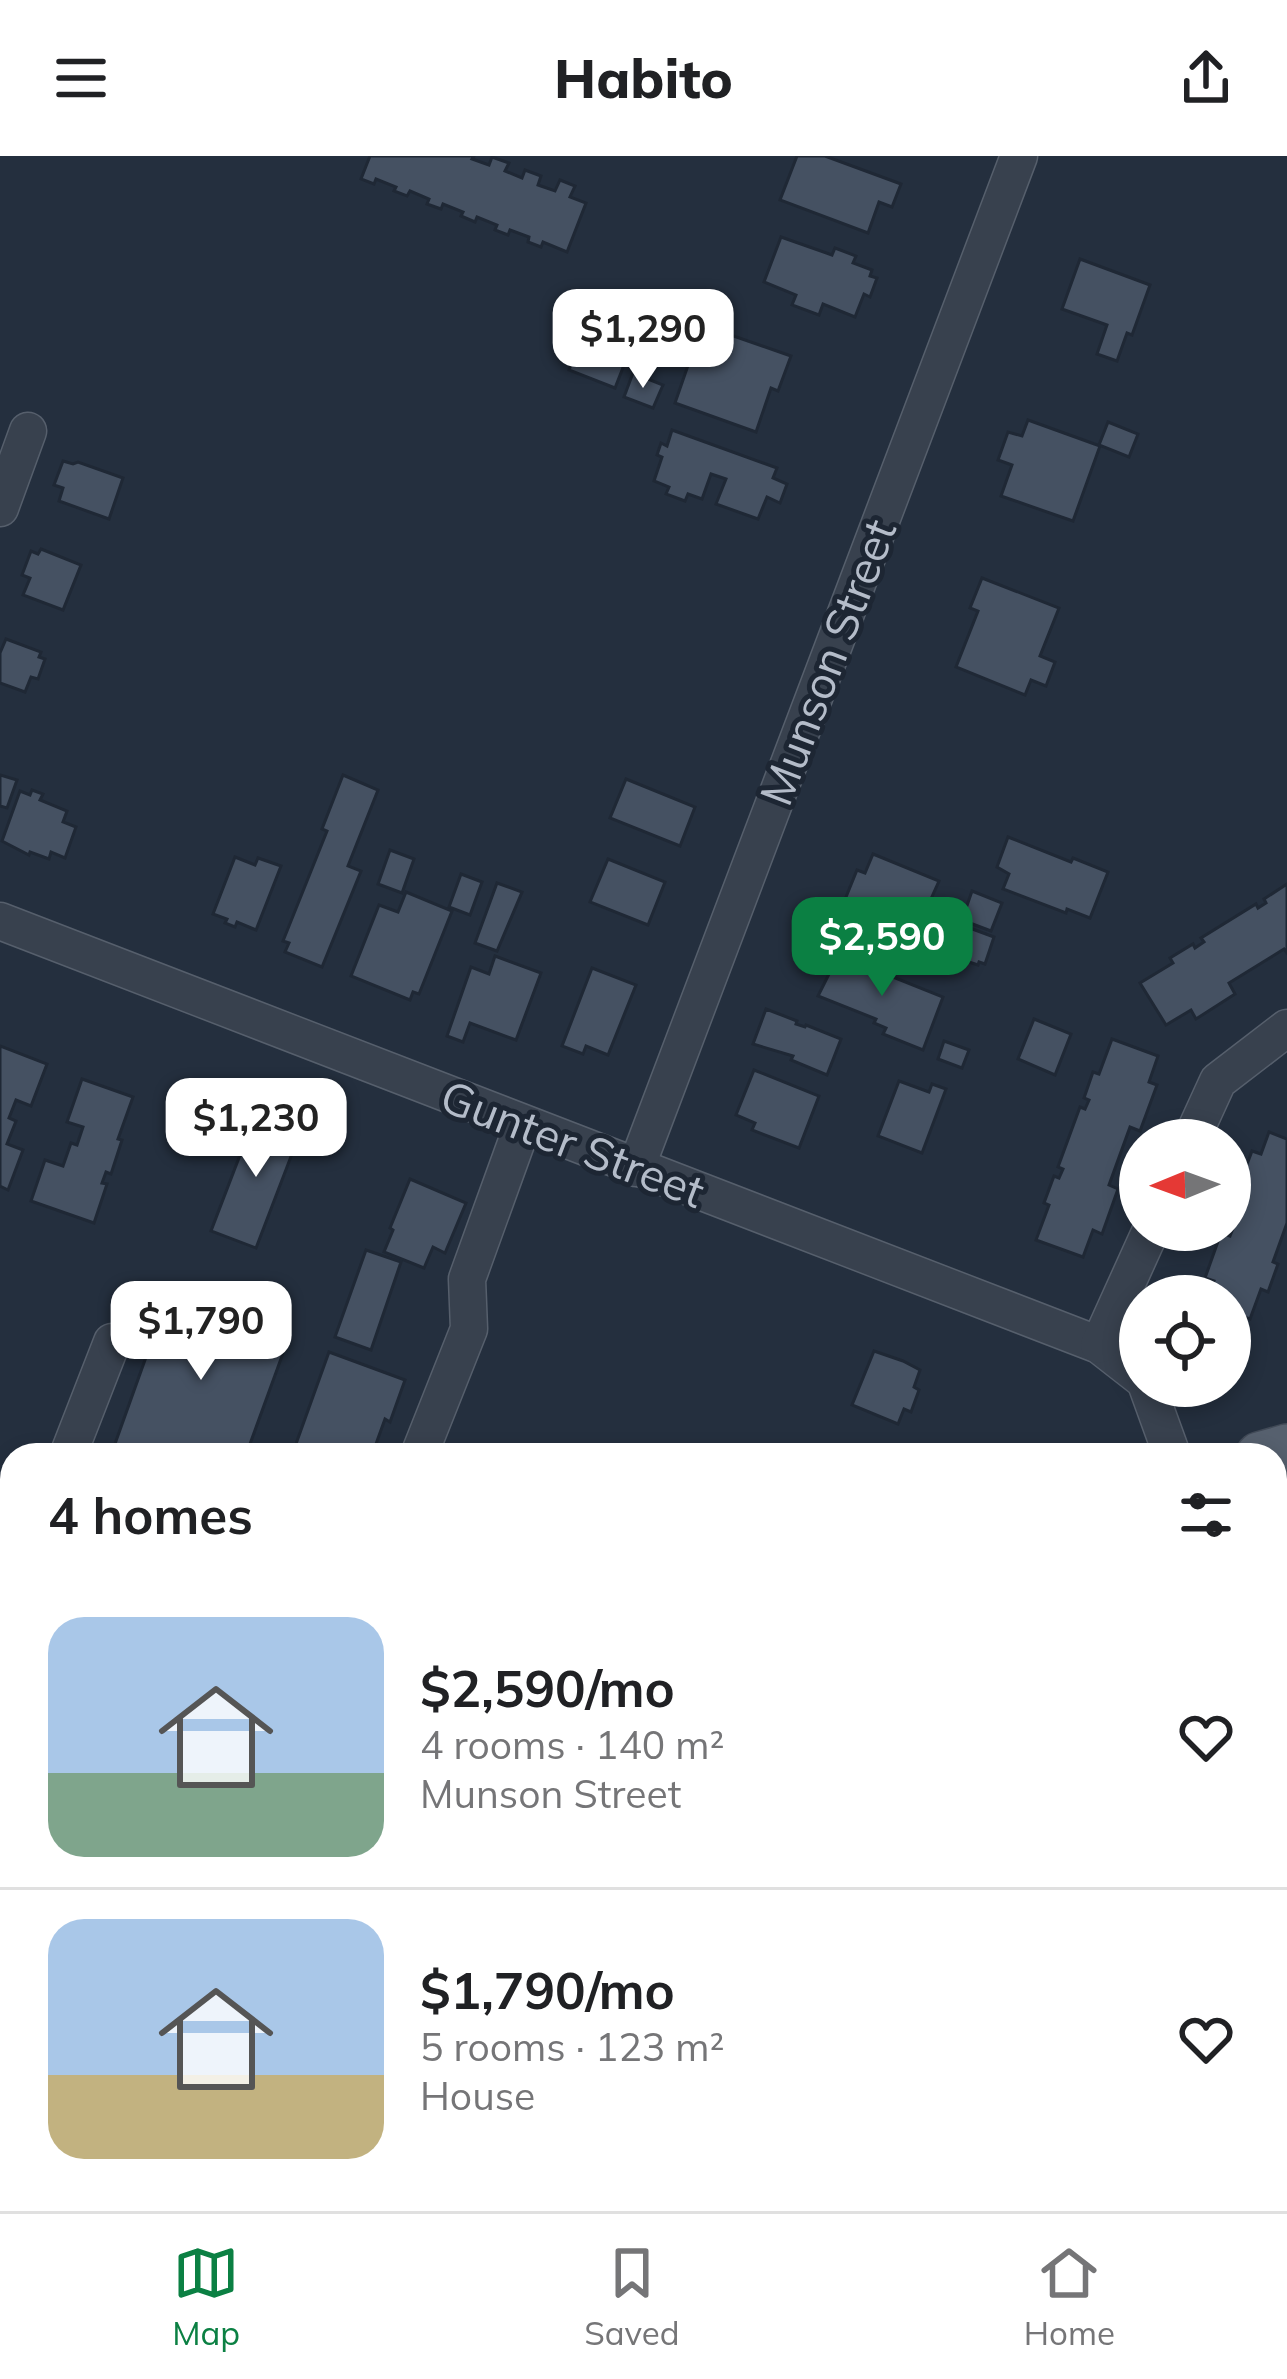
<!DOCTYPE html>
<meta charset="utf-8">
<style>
body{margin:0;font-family:Mulish,sans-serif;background:#f2f2f2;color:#202124;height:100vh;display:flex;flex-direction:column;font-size:45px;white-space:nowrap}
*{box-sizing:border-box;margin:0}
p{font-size:39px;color:#757577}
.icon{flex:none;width:66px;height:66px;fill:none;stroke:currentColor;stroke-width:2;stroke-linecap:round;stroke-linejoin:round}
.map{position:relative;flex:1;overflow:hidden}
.sheet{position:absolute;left:0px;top:1287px;width:1287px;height:768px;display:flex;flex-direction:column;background:#fff;border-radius:36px 36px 0 0;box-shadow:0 6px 18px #0003}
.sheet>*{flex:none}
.needle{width:78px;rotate:269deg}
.fabs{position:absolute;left:1119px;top:963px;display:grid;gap:24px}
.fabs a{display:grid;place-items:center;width:132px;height:132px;border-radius:50%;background:#fff;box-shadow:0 6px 18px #0003;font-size:60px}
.price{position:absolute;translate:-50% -102px;padding:0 27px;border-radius:24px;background:#fff;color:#222;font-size:39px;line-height:78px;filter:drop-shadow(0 3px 6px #0008)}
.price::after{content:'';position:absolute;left:50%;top:72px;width:36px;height:27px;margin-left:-18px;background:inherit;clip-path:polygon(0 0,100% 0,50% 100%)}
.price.selected{background:#0b8043;color:#fff}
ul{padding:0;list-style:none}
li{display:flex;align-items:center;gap:36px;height:300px;padding:0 48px}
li+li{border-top:3px solid #e0e0e0}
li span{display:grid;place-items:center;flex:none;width:336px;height:240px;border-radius:36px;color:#555}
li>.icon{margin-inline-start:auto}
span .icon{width:144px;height:144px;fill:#fffc;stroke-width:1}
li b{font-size:51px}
h2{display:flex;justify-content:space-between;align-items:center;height:144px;padding:0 48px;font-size:51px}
header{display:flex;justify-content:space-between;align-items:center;height:156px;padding:0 48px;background:#fff;font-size:54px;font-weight:800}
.tab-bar{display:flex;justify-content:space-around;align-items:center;height:168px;border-top:3px solid #e0e0e0;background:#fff;font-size:33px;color:#757577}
.tab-bar a{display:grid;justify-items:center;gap:6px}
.tab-bar .selected{color:#0b8043}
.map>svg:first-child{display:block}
.building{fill:#455162;stroke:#1f2835;stroke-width:3}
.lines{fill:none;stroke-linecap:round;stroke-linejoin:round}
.minor-casing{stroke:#565f6c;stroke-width:39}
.major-casing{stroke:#414a57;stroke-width:48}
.minor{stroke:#38414e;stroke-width:36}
.major{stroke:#56606e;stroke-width:45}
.labels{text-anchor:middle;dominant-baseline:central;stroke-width:10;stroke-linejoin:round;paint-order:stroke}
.street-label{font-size:45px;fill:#b4bcc9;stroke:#1d2633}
</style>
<header><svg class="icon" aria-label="menu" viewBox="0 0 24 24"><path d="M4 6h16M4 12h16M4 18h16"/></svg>Habito<svg class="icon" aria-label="share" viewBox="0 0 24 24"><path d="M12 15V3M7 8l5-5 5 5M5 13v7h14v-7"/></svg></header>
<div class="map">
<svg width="1287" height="2055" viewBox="0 0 1287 2055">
<rect width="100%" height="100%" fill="#242f3e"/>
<g class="building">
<path d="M 370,0 L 474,0 L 472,3 L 489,9 L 492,1 L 509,7 L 505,15 L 522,22 L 525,14 L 541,20 L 538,29 L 555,35 L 560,24 L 575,30 L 570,41 L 586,47 L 567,96 L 543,86 L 541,91 L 528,86 L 529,81 L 510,74 L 508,79 L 495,74 L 497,69 L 477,61 L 475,66 L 461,60 L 463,56 L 443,48 L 441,53 L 427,48 L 429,43 L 410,35 L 407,40 L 394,35 L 396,31 L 376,23 L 374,28 L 361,23 Z"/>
<path d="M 797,0 L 825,0 L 901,28 L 892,51 L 879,46 L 868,77 L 780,44 Z"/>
<path d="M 781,81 L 832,99 L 835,92 L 856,100 L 853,107 L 872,114 L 870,120 L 877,122 L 870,141 L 864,138 L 855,161 L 823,148 L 819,159 L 792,149 L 796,139 L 764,126 Z"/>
<path d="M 1080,103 L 1150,129 L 1132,179 L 1127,177 L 1117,205 L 1097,198 L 1107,169 L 1062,153 Z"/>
<path d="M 702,169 L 791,200 L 778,235 L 771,232 L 756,276 L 675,247 Z"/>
<path d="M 578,192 L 624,209 L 615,232 L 569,214 Z"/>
<path d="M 633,217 L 663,229 L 653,252 L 624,241 Z"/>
<path d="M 1028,264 L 1100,290 L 1073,365 L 1001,340 L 1012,309 L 998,304 L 1008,276 L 1022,280 Z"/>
<path d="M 1108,266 L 1138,278 L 1129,301 L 1099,289 Z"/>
<path d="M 672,274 L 777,312 L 773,322 L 787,328 L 780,347 L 767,341 L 758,363 L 716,348 L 726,323 L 711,318 L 702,343 L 688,338 L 685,345 L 666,338 L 669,331 L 654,325 L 662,301 L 657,299 L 661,287 L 667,290 Z"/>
<path d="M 63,305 L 73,308 L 78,306 L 123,322 L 109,363 L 59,345 L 63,332 L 54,329 Z"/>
<path d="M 41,393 L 81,409 L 63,454 L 23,439 L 30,422 L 22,419 L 31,395 L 38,398 Z"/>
<path d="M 982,422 L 1059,452 L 1040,500 L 1055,506 L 1046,530 L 1031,524 L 1025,539 L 956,511 L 978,455 L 970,452 Z"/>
<path d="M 6,483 L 41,496 L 39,501 L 45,503 L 38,523 L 31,521 L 25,536 L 0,527 L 0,497 Z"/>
<path d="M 0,619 L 17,624 L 7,652 L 0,650 Z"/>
<path d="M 343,619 L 378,634 L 348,710 L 361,715 L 322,811 L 285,796 L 289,787 L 283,785 L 327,675 L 322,673 Z"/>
<path d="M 626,623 L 695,651 L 680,690 L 610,662 Z"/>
<path d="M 32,634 L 43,638 L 40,644 L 67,655 L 63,666 L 76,671 L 65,702 L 51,696 L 49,703 L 30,696 L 29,699 L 2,685 L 20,635 L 30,639 Z"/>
<path d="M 1008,681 L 1071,706 L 1073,702 L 1108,716 L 1090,762 L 1067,753 L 1066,757 L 1003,733 L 1009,718 L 997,711 Z"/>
<path d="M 390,694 L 414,703 L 402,737 L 378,728 Z"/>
<path d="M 873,698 L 939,725 L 931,743 L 948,749 L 936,780 L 919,774 L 917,780 L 853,754 L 854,750 L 844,746 L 857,714 L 865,717 Z"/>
<path d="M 235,701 L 255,709 L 258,702 L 281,710 L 256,774 L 237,766 L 235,771 L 225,767 L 227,763 L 213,758 Z"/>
<path d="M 608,703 L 665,726 L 648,769 L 590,746 Z"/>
<path d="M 461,718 L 482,726 L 470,759 L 449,751 Z"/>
<path d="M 497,727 L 522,736 L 497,795 L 475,787 Z"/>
<path d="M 1287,728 L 1287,797 L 1284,793 L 1229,827 L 1235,838 L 1196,863 L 1191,854 L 1166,869 L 1140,827 L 1173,807 L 1170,802 L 1193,788 L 1195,792 L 1204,786 L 1201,782 L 1256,748 L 1258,752 L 1266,747 L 1264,743 Z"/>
<path d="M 972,735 L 1002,747 L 991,775 L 962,764 Z"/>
<path d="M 406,736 L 452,755 L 419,838 L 413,836 L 410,844 L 351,820 L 379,749 L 398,756 Z"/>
<path d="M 967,771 L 994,781 L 985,808 L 979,806 L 978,809 L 957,802 Z"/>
<path d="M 828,795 L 943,841 L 923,894 L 883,878 L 886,872 L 874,867 L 876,863 L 818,840 L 830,816 L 822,813 Z"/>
<path d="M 495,800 L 541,817 L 516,884 L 470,867 L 463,886 L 447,880 L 471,811 L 489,818 Z"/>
<path d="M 592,812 L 636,829 L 608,899 L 586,890 L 583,898 L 562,890 Z"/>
<path d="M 766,853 L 797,865 L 796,868 L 805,871 L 806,869 L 841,883 L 827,919 L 791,904 L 793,900 L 753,888 Z"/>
<path d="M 1034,863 L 1071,878 L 1055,919 L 1018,903 Z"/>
<path d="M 1112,883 L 1158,900 L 1149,926 L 1157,929 L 1140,975 L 1130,971 L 1109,1029 L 1118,1033 L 1102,1078 L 1093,1074 L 1083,1101 L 1036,1084 L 1049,1049 L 1044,1047 L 1054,1020 L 1059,1022 L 1063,1013 L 1058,1011 L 1080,951 L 1085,953 L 1089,944 L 1084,942 L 1093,916 L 1099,918 Z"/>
<path d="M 944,885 L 969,894 L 962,912 L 938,903 Z"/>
<path d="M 0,890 L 47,908 L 31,950 L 16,944 L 9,962 L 16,965 L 7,988 L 23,994 L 8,1034 L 0,1030 Z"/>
<path d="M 754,914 L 819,940 L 799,992 L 752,974 L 755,967 L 736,959 Z"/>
<path d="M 82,923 L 133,941 L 118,983 L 122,984 L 111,1018 L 106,1016 L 102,1027 L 107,1028 L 94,1067 L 31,1045 L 45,1004 L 63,1010 L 71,987 L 77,989 L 83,971 L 67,966 Z"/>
<path d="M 899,925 L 929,936 L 932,928 L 946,933 L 922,997 L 878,980 Z"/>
<path d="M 268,955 L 290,963 L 286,972 L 300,977 L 256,1092 L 211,1075 L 255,960 L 265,964 Z"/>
<path d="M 1269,976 L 1287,983 L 1287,1067 L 1273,1106 L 1278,1108 L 1268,1136 L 1261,1133 L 1250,1163 L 1230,1156 L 1230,1140 L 1208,1140 L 1214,1125 L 1205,1122 L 1221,1077 L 1230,1080 L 1244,1043 L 1235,1040 L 1252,995 L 1261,998 Z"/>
<path d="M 410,1023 L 466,1047 L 445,1097 L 433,1091 L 424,1112 L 384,1096 L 393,1074 L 390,1072 Z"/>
<path d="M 366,1094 L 401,1106 L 371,1194 L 335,1181 Z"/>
<path d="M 170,1134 L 290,1178 L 246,1299 L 111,1299 Z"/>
<path d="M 874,1195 L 903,1205 L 920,1214 L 914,1231 L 919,1234 L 911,1256 L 904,1253 L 898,1268 L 852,1249 Z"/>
<path d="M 329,1196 L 405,1224 L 390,1266 L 385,1263 L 372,1299 L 292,1299 Z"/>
<path d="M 1287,1467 L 1287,1515 L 1280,1517 L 1278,1513 L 1275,1514 L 1275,1471 Z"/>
<path d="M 1275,1841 L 1287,1846 L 1287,1921 L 1275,1916 Z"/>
<path d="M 1275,1922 L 1287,1927 L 1287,1974 L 1278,1997 L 1275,1996 Z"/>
<path d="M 428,2043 L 552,2043 L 547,2055 L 423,2055 Z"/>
<path d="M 717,2043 L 793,2043 L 788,2055 L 743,2055 Z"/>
<path d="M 958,2043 L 1045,2043 L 1041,2055 L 1010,2044 L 1005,2055 L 981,2055 L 957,2046 Z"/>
<path d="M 1201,2043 L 1256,2043 L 1260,2046 L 1256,2055 L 1202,2055 L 1197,2053 Z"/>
</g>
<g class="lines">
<g class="minor-casing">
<g id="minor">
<path d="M 0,352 L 28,275"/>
<path d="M 0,765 L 1099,1189 L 1140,1221"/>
<path d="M 1191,984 L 1218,925 L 1287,872"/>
<path d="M 636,1012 L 1019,0"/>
<path d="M 1099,1189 L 1151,1074"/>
<path d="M 1147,1230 L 1172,1299"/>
<path d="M 68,1299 L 112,1186"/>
<path d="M 419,1299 L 469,1173 L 467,1123 L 523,968"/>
<path d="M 1275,1678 L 1287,1674"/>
<path d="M 0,1798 L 12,1795"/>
<path d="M 0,1853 L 12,1902"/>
<path d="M 67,2043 L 72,2049 L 98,2048 L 97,2043"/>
<path d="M 346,2055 L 351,2043"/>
<path d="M 585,2055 L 591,2043"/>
<path d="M 875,2055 L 880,2043"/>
</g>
</g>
<g class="major-casing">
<g id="major">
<path d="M 1259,1299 L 1287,1291"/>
<path d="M 0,1651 L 12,1648"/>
</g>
</g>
<use href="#minor" class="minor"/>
<use href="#major" class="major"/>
</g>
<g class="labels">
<g class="street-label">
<text transform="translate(827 506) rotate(-69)">Munson Street</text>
<text transform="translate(573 987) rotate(21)">Gunter Street</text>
</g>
</g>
</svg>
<div class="fabs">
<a><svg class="needle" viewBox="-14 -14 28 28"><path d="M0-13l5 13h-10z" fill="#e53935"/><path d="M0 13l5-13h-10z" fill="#757577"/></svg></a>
<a><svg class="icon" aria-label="locate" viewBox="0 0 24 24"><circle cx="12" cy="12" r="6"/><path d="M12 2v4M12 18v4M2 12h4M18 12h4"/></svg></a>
</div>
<b class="price" style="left:643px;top:235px">$1,290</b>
<b class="price selected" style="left:882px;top:843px">$2,590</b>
<b class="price" style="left:256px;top:1024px">$1,230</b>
<b class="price" style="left:201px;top:1227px">$1,790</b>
<section class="sheet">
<h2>4 homes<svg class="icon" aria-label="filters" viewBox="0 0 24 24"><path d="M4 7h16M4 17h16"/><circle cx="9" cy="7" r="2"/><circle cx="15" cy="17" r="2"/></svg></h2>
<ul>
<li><span style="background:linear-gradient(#a9c7e8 65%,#7fa58c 0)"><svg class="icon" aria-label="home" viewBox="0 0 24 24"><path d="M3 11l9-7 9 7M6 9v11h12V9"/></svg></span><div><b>$2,590/mo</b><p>4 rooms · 140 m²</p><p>Munson Street</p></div><svg class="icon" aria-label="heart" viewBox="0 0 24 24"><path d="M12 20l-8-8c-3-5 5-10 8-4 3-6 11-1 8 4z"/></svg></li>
<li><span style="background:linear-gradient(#a9c7e8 65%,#c2b280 0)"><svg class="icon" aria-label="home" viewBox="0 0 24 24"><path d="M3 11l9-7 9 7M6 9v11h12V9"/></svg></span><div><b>$1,790/mo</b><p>5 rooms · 123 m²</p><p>House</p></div><svg class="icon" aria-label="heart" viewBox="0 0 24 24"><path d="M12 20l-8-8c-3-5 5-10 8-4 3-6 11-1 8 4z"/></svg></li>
</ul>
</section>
</div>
<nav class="tab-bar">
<a class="selected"><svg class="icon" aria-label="map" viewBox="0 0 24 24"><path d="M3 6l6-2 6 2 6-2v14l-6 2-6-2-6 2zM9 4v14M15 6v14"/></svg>Map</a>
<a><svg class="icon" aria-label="saved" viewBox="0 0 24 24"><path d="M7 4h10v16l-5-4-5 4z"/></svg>Saved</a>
<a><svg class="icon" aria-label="home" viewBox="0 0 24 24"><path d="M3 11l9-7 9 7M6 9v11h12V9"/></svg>Home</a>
</nav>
